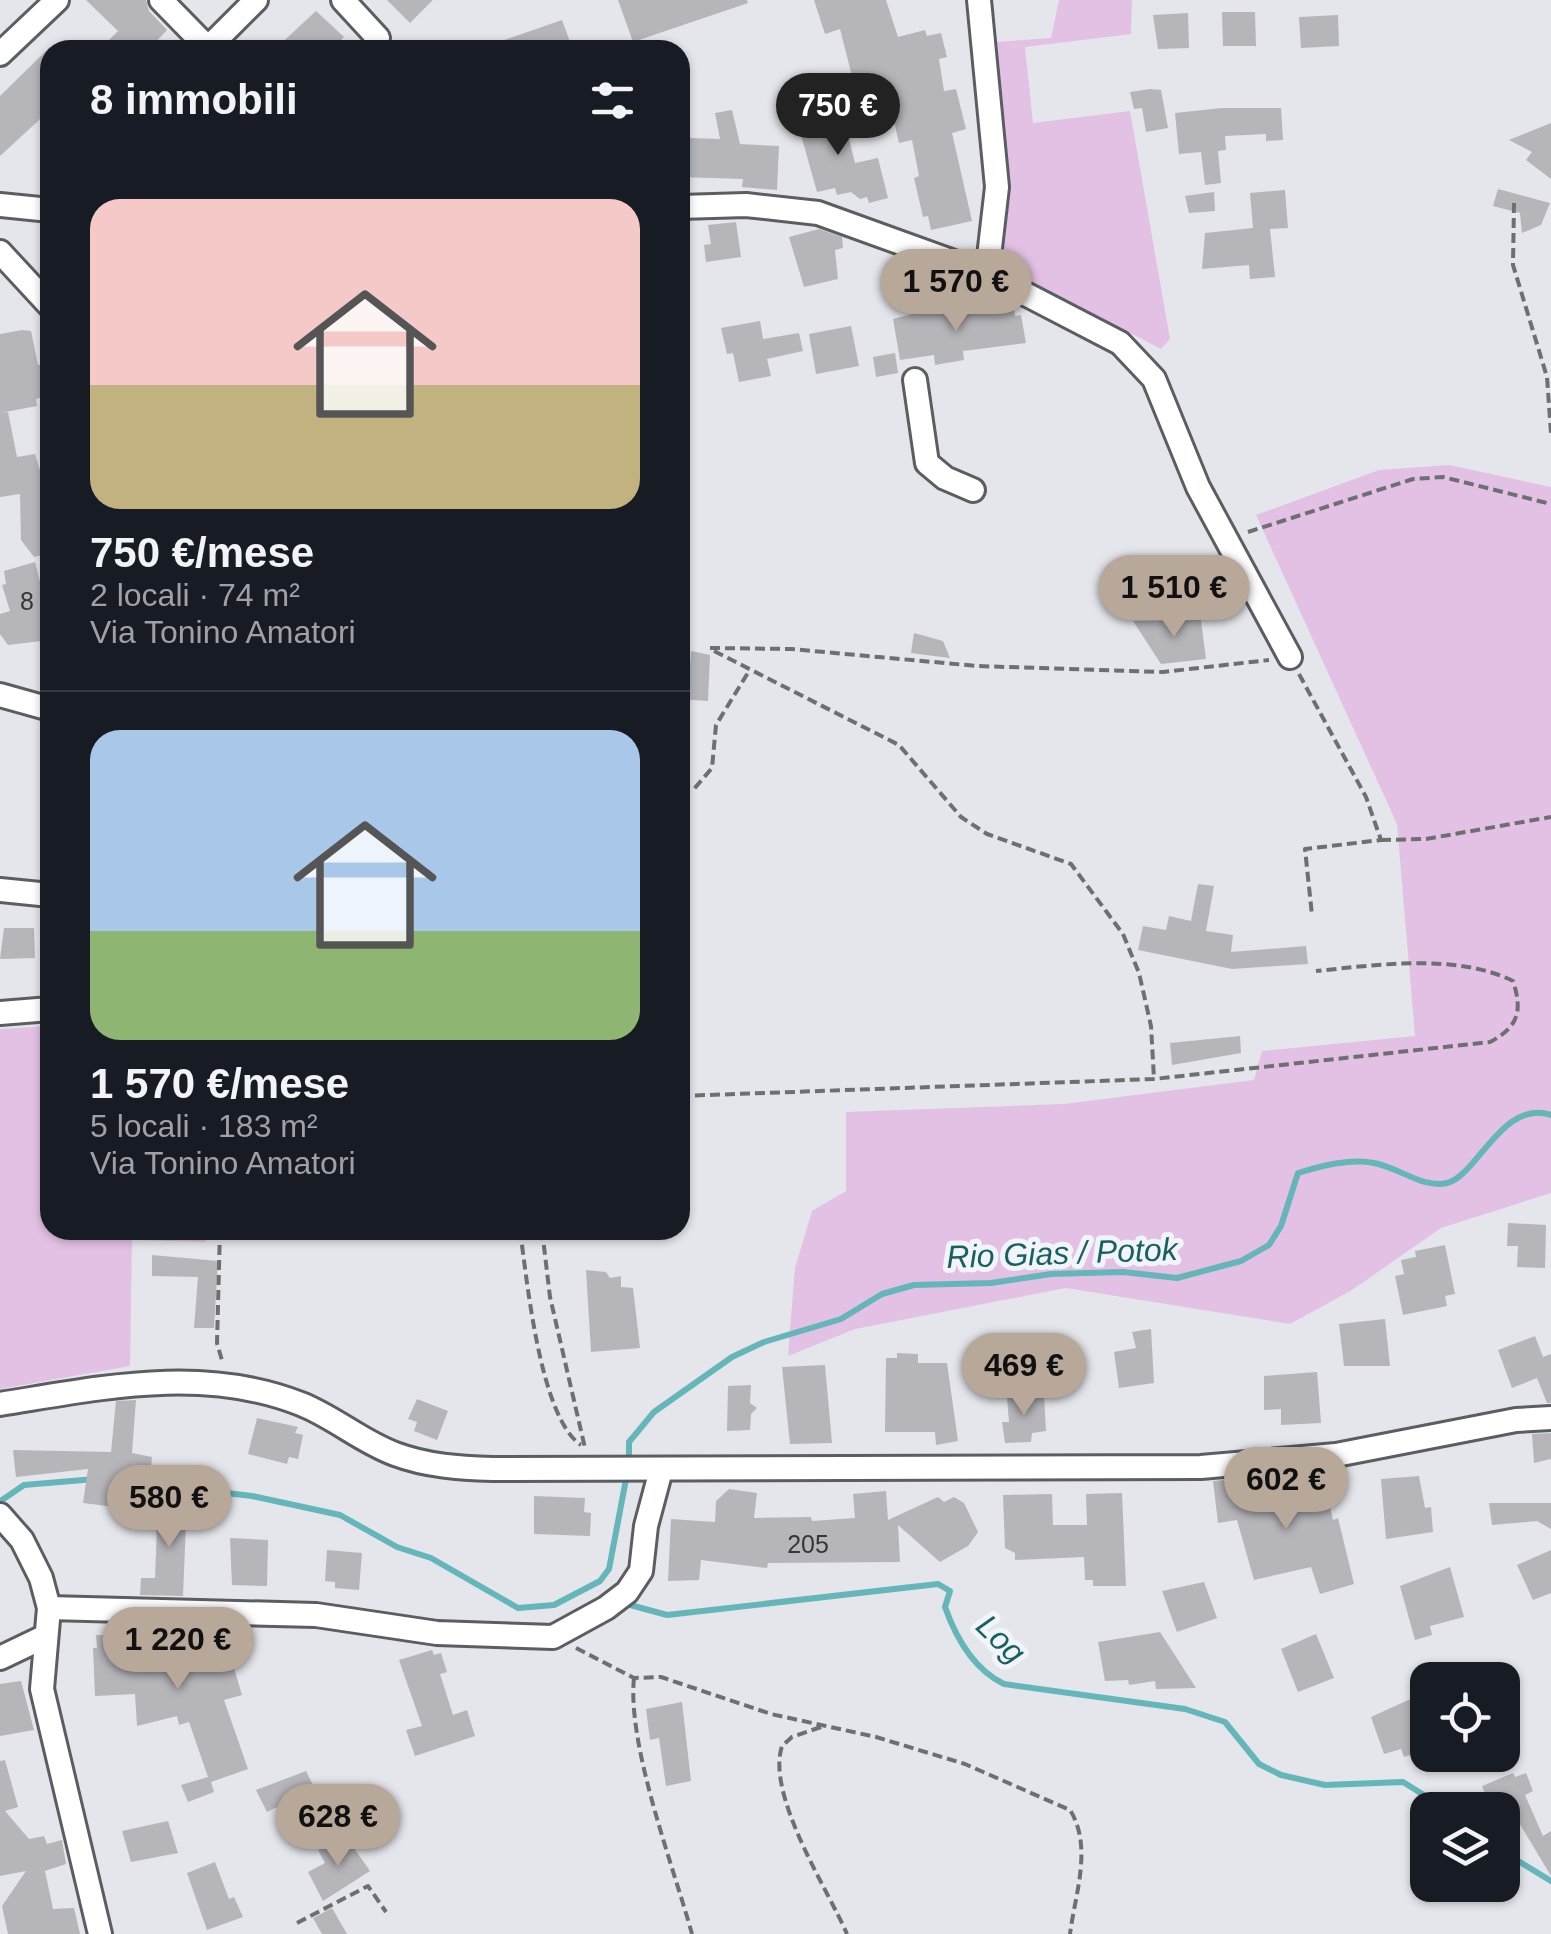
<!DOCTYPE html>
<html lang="it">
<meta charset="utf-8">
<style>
body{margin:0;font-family:Helvetica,sans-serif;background:#242831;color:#f1f3f6;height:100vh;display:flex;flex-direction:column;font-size:38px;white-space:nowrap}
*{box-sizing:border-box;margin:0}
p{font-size:32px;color:#9ea1a6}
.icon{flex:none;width:55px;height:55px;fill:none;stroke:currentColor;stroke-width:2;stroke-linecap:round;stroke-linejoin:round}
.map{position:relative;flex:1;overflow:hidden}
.panel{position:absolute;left:40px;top:40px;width:650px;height:1200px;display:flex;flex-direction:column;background:#171b24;border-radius:30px;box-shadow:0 2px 8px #0004}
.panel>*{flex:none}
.fabs{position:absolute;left:1410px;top:1662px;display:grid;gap:20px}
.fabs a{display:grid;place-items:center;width:110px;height:110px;border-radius:20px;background:#171b24;box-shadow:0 2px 8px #0004;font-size:50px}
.price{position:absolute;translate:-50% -85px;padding:0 22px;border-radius:35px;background:#b8a89a;color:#111;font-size:32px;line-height:65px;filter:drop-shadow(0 2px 5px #0008)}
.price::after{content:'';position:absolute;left:50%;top:60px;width:30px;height:22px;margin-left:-15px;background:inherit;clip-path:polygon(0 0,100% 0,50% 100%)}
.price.current{background:#222;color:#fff}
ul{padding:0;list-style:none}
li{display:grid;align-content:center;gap:20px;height:530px;padding:0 50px}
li+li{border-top:2px solid #363941}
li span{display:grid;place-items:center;height:310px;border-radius:30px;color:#555}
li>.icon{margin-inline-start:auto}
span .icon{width:180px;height:180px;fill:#fffc;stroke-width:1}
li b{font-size:42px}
h2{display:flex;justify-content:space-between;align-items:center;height:120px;padding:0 50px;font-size:42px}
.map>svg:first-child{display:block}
.green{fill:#e3c1e4}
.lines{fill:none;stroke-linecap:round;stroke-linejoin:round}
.stream{stroke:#65b6b8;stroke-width:6}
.building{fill:#b6b5ba}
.minor-casing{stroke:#5b5e61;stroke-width:28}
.path{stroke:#6d6f71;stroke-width:4;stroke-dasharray:10 5;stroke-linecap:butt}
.minor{stroke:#fff;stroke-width:22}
.labels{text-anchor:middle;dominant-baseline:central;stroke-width:10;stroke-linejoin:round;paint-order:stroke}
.number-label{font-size:25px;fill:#363638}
.water-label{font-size:32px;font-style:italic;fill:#1a5f60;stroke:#f1f4f8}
</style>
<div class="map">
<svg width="1551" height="1934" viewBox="0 0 1551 1934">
<rect width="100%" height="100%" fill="#e4e6eb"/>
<g class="green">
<path d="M 1059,0 L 1132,0 L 1131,34 L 1025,47 L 1033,123 L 1130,111 L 1170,339 L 1161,349 L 1002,266 L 1008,161 L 996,42 L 1051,38 Z"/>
<path d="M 1449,465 L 1551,487 L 1551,1193 L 1441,1228 L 1352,1290 L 1290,1324 L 1066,1288 L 855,1329 L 788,1356 L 795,1268 L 812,1211 L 846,1191 L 846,1112 L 1064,1104 L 1254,1080 L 1262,1051 L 1415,1036 L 1397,824 L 1256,515 L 1379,470 Z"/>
<path d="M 50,1026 L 50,1230 L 206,1230 L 206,1242 L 132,1240 L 130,1366 L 0,1389 L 0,1029 Z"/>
</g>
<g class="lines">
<g class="stream">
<path d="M 629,1462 L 629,1442 L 654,1412 L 732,1357 L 764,1342 L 841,1319 L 882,1294 L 914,1285 L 991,1283 L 1051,1274 L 1123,1272 L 1177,1278 L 1241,1261 L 1269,1245 L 1281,1226 L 1298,1173 C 1321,1166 1350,1158 1374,1163 C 1398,1167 1423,1189 1447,1183 C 1478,1175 1502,1099 1551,1115"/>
<path d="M 142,1483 L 252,1496 L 340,1515 L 397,1547 L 431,1558 L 518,1608 L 554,1605 L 600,1581 L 609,1569 L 627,1474"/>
<path d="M 2,1500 L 24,1485 L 95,1479"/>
<path d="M 623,1603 L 667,1615 L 938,1584 L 950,1591 L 945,1607 C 956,1638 973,1669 1004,1684 L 1185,1709 L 1225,1722 L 1259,1764 L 1281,1775 L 1325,1785 L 1403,1782 L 1448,1810"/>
<path d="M 1502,1851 L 1551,1881"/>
</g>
</g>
<g class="building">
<path d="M 86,0 L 146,0 L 149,11 L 167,30 L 148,50 L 119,50 L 109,40 L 118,31 Z"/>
<path d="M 387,0 L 433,0 L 410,23 Z"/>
<path d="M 618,0 L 747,0 L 748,3 L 633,42 Z"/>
<path d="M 814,0 L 886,0 L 898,37 L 925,30 L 927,36 L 941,33 L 947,57 L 939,59 L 944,91 L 956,89 L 966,129 L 952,133 L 972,221 L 931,230 L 928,216 L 923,217 L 914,178 L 919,176 L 912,140 L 899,143 L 885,81 L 874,83 L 872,75 L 853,80 L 840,29 L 825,34 Z"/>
<path d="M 316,11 L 344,37 L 331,50 L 274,50 Z"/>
<path d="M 1222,12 L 1255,12 L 1256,46 L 1223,46 Z"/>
<path d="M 1188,13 L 1189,48 L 1158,49 L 1153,15 Z"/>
<path d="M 1338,15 L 1339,46 L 1301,48 L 1299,17 Z"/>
<path d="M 562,20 L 573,50 L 485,50 L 484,47 Z"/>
<path d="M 50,47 L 50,110 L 0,156 L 0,96 Z"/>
<path d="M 1150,89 L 1161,90 L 1168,128 L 1146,132 L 1142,108 L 1134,109 L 1130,92 Z"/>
<path d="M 841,107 L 855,163 L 878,158 L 888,198 L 869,203 L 867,197 L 860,199 L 851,192 L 837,195 L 835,188 L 817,192 L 796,117 Z"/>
<path d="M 1222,108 L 1281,108 L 1283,140 L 1266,141 L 1266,134 L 1225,136 L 1226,150 L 1218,151 L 1221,183 L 1205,185 L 1201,152 L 1179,154 L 1175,113 Z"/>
<path d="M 732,110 L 740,144 L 779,146 L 777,190 L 742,187 L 743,179 L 680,177 L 680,154 L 687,154 L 689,138 L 720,139 L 715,113 Z"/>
<path d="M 1551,123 L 1551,179 L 1526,160 L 1532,152 L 1509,140 Z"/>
<path d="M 1498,189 L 1550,203 L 1541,225 L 1522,233 L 1520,213 L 1493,206 Z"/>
<path d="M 1285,190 L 1288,228 L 1270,229 L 1275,277 L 1250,279 L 1249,265 L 1202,269 L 1205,233 L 1253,228 L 1250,193 Z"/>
<path d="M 1214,192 L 1215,211 L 1189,213 L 1185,196 Z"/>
<path d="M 736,222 L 741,257 L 706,262 L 704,245 L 711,244 L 708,225 Z"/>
<path d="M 819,229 L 842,237 L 843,248 L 835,250 L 838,279 L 804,287 L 789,237 Z"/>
<path d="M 943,306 L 944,316 L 1014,309 L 1015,316 L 1021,315 L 1026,343 L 963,351 L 964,360 L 935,365 L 934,355 L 900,360 L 893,319 Z"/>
<path d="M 760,321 L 763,339 L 799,333 L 803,351 L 767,359 L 771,376 L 739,382 L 733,353 L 727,354 L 721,328 Z"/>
<path d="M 851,326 L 859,366 L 816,374 L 809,334 Z"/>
<path d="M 22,330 L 31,331 L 38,365 L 50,364 L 50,395 L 36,399 L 37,406 L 0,413 L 0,334 Z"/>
<path d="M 895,353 L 898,373 L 876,377 L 873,357 Z"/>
<path d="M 8,412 L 17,457 L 35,454 L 42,477 L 50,476 L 50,553 L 34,557 L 21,540 L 20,494 L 0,497 L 0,413 Z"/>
<path d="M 35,562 L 45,601 L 50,600 L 50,631 L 40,632 L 41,641 L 8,645 L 0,634 L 0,614 L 10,611 L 2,585 L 6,584 L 4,571 Z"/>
<path d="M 1201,620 L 1206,659 L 1161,664 L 1133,621 Z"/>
<path d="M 914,633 L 943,641 L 950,658 L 911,653 Z"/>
<path d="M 691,651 L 710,655 L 708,701 L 680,699 L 680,664 L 690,666 Z"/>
<path d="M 1198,884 L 1214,886 L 1206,931 L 1233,935 L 1231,952 L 1306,946 L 1308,964 L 1232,969 L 1138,950 L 1143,926 L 1166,930 L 1169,916 L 1191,921 Z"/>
<path d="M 4,928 L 34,928 L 35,958 L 0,959 Z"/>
<path d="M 1240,1036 L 1241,1053 L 1172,1065 L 1170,1043 Z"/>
<path d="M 1508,1223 L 1546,1225 L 1545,1268 L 1517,1267 L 1518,1246 L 1507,1246 Z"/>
<path d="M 1445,1245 L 1455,1294 L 1445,1296 L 1447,1306 L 1403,1315 L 1395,1276 L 1404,1274 L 1401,1260 L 1416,1257 L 1415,1251 Z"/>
<path d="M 152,1255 L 218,1261 L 214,1328 L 194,1328 L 198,1277 L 152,1276 Z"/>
<path d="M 586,1270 L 606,1272 L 610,1278 L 621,1276 L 621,1287 L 633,1288 L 640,1348 L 591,1352 Z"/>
<path d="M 1385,1319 L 1390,1366 L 1344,1366 L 1339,1324 Z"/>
<path d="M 1151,1329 L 1154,1383 L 1119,1388 L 1114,1352 L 1136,1348 L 1132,1332 Z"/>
<path d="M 1535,1336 L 1543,1357 L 1551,1354 L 1551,1403 L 1547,1403 L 1537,1378 L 1512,1388 L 1498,1350 Z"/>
<path d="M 897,1353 L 918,1354 L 918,1363 L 947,1363 L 958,1441 L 936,1445 L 935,1432 L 885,1432 L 886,1358 L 897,1358 Z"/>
<path d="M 825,1365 L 832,1443 L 790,1444 L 782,1367 Z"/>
<path d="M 1317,1372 L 1321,1423 L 1281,1425 L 1281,1409 L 1264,1410 L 1264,1376 Z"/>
<path d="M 751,1385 L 750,1403 L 757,1408 L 751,1414 L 750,1430 L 727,1431 L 728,1386 Z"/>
<path d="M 1044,1395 L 1046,1431 L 1032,1433 L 1031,1442 L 1005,1443 L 1002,1422 L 1009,1422 L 1007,1397 Z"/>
<path d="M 417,1399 L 448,1411 L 437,1440 L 414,1431 L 417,1422 L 408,1419 Z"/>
<path d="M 136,1400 L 132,1453 L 152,1457 L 147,1511 L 83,1503 L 88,1469 L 16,1477 L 13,1450 L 111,1452 L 116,1401 Z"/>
<path d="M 257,1418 L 298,1427 L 295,1433 L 303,1435 L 298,1459 L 289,1457 L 287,1464 L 248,1454 Z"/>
<path d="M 1551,1433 L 1551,1459 L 1534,1463 L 1532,1434 Z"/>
<path d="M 1419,1476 L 1425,1508 L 1431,1507 L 1433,1532 L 1386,1539 L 1381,1479 Z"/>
<path d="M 1257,1477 L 1260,1497 L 1325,1486 L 1333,1520 L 1338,1518 L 1354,1584 L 1320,1594 L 1311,1567 L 1254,1580 L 1237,1520 L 1218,1523 L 1213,1481 Z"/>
<path d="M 729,1489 L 757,1493 L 754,1518 L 811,1517 L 812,1521 L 855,1518 L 853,1494 L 886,1491 L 888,1520 L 938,1497 L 944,1502 L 954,1497 L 964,1503 L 978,1532 L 968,1546 L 940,1562 L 898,1525 L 900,1562 L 768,1563 L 767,1568 L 701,1560 L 699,1580 L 668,1581 L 671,1519 L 715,1522 L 716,1501 Z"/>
<path d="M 1122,1493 L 1126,1586 L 1093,1586 L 1093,1580 L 1085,1580 L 1084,1557 L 1015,1560 L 1015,1553 L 1005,1548 L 1003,1495 L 1052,1494 L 1053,1525 L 1087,1525 L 1086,1494 Z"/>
<path d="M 534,1496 L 585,1498 L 584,1512 L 591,1513 L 590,1536 L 534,1534 Z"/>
<path d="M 158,1498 L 187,1499 L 183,1596 L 140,1595 L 141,1578 L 155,1578 Z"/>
<path d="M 1489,1503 L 1551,1503 L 1551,1529 L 1537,1521 L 1492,1525 Z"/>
<path d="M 230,1538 L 268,1540 L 267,1586 L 232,1585 Z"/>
<path d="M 327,1550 L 362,1553 L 359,1590 L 335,1588 L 335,1582 L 325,1581 Z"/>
<path d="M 1551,1550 L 1551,1593 L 1533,1600 L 1517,1565 Z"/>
<path d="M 1450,1567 L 1464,1617 L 1430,1626 L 1432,1635 L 1415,1640 L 1400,1586 Z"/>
<path d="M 1204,1582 L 1217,1618 L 1177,1632 L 1162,1591 Z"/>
<path d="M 215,1627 L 222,1628 L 242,1695 L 224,1700 L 248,1769 L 211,1782 L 214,1792 L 188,1802 L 181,1785 L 208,1777 L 189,1722 L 179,1725 L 177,1716 L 137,1726 L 135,1694 L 95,1696 L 93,1648 L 97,1648 L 96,1635 L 154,1635 L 158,1644 Z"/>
<path d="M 1160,1632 L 1196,1688 L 1156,1689 L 1155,1681 L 1129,1685 L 1128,1680 L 1105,1681 L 1098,1642 Z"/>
<path d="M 1316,1634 L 1334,1678 L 1298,1692 L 1281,1649 Z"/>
<path d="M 432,1650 L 434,1655 L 441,1653 L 447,1672 L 440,1674 L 453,1715 L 467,1710 L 475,1736 L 415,1756 L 406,1730 L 422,1726 L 399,1660 Z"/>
<path d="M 21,1681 L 34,1730 L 0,1736 L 0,1684 Z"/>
<path d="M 1417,1696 L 1428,1725 L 1428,1749 L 1404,1757 L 1401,1749 L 1384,1754 L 1371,1717 Z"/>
<path d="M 682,1702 L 691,1781 L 666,1786 L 659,1738 L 650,1740 L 646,1709 Z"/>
<path d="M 5,1760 L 18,1807 L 5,1811 L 29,1839 L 44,1836 L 47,1844 L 62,1840 L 66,1864 L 45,1871 L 53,1909 L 74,1908 L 80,1934 L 8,1934 L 2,1906 L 26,1871 L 0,1876 L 0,1761 Z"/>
<path d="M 306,1771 L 321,1801 L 283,1820 L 277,1807 L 267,1812 L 256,1790 Z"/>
<path d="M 1513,1773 L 1515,1777 L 1526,1773 L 1533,1791 L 1525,1795 L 1543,1836 L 1551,1831 L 1551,1876 L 1518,1821 L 1502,1828 L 1502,1810 L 1491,1810 L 1482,1786 Z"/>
<path d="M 168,1821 L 178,1853 L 131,1862 L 122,1831 Z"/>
<path d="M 347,1838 L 370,1871 L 323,1901 L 308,1872 L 325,1863 L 318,1850 Z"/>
<path d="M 215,1862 L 229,1899 L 234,1897 L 243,1917 L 207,1930 L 187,1873 Z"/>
<path d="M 332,1908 L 347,1934 L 322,1934 L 313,1918 Z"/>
</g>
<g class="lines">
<g class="minor-casing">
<g id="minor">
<path d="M 161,0 L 208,48 L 256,0"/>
<path d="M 343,0 L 378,38 L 371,50"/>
<path d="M 979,0 L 997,187 L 987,274"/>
<path d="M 0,54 L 57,0"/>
<path d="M 0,205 L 50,210"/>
<path d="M 680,207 L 746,205 L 818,213 L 987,274 L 1120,343 L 1154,379 L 1198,487 L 1290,657"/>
<path d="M 0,252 L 50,306"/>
<path d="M 915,380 L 927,463 L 945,478 L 973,490"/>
<path d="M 0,695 L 50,709"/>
<path d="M 0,890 L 50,895"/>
<path d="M 0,1013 L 50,1009"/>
<path d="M 0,1404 C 101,1388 202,1365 301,1404 C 334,1417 362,1442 395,1454 C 427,1466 460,1468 493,1469 L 1201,1467 L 1336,1455 L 1516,1420 L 1551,1418"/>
<path d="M 0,1515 L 22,1540 L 41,1578 L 49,1608 L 42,1689 L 100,1934"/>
<path d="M 49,1608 L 316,1615 L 437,1633 L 553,1637 L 606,1608 L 627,1592 L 641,1571 L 646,1526 L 661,1470"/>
<path d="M 0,1658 L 44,1637"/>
</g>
</g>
<g class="path">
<path d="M 1514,203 L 1513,265 L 1547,377 L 1551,433"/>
<path d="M 1248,532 L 1413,479 L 1443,477 L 1551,504"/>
<path d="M 710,648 L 791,649 L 977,666 L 1163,672 L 1269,660"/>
<path d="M 714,651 L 899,745 L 961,817 L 987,834 L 1071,864 L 1123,934 L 1139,973 L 1151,1026 L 1154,1079"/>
<path d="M 1299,674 L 1366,797 L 1381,840 L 1305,849 L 1312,915"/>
<path d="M 680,789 L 694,789 L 712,768 L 716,725 L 749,671"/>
<path d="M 1381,840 L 1426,839 L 1551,817"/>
<path d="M 680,1096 L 1154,1079 L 1490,1042 C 1518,1027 1523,1012 1513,981 C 1456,953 1377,965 1316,971"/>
<path d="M 220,1230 L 217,1343 L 223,1364"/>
<path d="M 520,1230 C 527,1280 540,1418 581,1445"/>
<path d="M 542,1230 L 550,1297 L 585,1448"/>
<path d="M 576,1648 L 634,1678 L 661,1677 L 771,1714 L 876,1737 L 965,1764 L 1070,1810 C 1093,1847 1075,1894 1070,1934"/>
<path d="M 634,1678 C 627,1745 673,1865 692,1934"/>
<path d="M 821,1727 L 792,1737 L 782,1746 C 766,1795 827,1888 847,1934"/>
<path d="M 297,1923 L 368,1886 L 386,1912"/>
</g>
<use href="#minor" class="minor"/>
</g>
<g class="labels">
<g class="number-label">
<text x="27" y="601">8</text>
<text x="808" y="1544">205</text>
</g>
<g class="water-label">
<text transform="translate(1062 1253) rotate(-2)">Rio Gias / Potok</text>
<text transform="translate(1001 1639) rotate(44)">Log</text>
</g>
</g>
</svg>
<div class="fabs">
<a><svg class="icon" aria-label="locate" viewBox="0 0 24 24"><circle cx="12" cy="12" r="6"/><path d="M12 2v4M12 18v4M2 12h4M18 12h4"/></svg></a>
<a><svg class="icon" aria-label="layers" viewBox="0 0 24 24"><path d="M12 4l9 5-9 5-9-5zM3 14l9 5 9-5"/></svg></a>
</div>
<b class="price current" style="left:838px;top:158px">750 €</b>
<b class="price" style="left:956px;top:334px">1 570 €</b>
<b class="price" style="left:1174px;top:640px">1 510 €</b>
<b class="price" style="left:1024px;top:1418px">469 €</b>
<b class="price" style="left:1286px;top:1532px">602 €</b>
<b class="price" style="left:169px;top:1550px">580 €</b>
<b class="price" style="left:178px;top:1692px">1 220 €</b>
<b class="price" style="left:338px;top:1869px">628 €</b>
<section class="panel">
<h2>8 immobili<svg class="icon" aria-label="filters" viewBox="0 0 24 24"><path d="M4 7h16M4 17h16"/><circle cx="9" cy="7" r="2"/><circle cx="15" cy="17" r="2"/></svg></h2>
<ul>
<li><span style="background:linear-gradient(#f6c9c9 60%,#c2b280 0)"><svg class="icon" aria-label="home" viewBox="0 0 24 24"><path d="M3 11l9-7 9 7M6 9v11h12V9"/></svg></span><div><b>750 €/mese</b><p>2 locali · 74 m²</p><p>Via Tonino Amatori</p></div></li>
<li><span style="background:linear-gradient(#a9c7e8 65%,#8fb573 0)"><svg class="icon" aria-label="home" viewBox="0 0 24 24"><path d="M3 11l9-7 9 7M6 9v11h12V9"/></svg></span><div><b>1 570 €/mese</b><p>5 locali · 183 m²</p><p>Via Tonino Amatori</p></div></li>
</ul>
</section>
</div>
